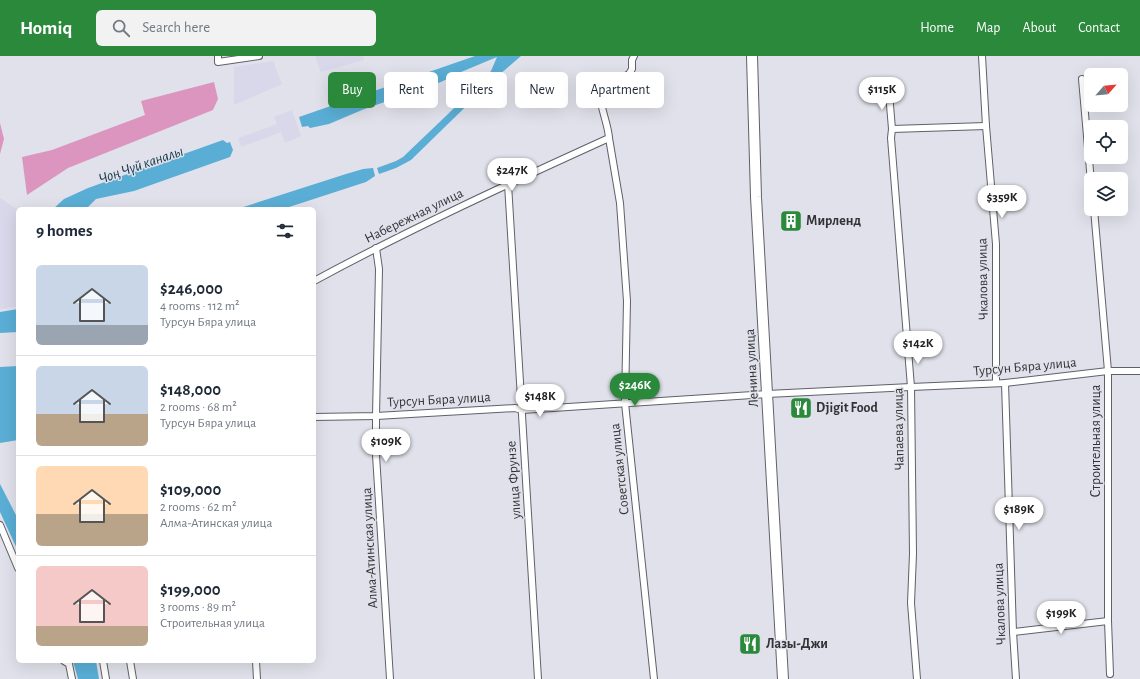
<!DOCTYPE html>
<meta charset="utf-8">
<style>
body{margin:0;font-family:"Alegreya Sans",sans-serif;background:#f2f2f3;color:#1f2937;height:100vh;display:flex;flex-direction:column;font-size:15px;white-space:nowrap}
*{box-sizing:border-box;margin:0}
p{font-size:13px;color:#747a83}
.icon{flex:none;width:22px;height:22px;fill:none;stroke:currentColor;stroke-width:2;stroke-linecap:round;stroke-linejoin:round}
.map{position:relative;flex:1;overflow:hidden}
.side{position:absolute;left:16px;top:151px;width:300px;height:456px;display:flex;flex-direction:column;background:#fff;border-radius:6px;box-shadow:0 4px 16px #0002}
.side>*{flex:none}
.banner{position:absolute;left:328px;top:16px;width:380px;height:36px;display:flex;gap:8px}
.needle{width:26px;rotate:63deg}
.buttons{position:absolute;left:1084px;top:12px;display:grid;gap:8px}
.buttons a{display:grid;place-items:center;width:44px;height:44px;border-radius:6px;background:#fff;box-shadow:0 4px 16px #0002;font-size:20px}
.price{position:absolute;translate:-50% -34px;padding:0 9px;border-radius:14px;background:#fff;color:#222;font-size:13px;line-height:26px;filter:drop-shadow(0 1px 2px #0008)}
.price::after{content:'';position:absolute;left:50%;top:24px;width:12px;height:9px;margin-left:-6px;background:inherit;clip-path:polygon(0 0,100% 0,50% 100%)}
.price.active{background:#2a893b;color:#fff}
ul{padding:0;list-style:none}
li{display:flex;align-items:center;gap:12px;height:100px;padding:0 20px}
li+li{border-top:1px solid #e0e1e3}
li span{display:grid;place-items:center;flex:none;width:112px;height:80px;border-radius:6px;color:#555}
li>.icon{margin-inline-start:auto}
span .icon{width:48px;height:48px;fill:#fffc;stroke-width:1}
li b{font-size:17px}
h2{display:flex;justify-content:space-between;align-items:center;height:48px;padding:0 20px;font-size:17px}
.tag{padding:0 14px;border-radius:6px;background:#fff;box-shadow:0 4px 16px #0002;font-size:14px;line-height:36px}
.tag.active{background:#2a893b;color:#fff}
header{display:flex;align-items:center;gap:24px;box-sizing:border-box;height:56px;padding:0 20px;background:#2a893b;color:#fff}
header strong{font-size:19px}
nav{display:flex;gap:22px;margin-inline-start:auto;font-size:14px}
.search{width:280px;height:36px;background:#f2f2f3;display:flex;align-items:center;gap:10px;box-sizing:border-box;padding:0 14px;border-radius:6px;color:#747a83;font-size:15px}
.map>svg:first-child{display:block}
.built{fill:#d8d8ea}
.forest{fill:#db95bf}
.water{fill:#5aaed5}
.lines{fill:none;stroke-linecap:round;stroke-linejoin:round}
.minor-casing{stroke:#606069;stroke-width:8}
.primary-casing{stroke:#606069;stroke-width:12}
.minor{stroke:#fff;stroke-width:6}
.primary{stroke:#fff;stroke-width:10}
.labels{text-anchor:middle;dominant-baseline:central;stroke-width:3;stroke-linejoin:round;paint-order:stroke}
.street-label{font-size:14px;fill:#333337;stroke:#e1e1eb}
.poi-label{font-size:14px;font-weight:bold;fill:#333337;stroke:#e1e1eb;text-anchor:start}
.water-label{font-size:15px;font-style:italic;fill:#0e3445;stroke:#e1e1eb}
</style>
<header>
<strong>Homiq</strong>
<div class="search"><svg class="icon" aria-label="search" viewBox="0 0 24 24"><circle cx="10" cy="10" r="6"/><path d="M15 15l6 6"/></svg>Search here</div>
<nav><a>Home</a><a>Map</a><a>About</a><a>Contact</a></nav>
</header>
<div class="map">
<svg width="1140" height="623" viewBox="0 0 1140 623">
<rect width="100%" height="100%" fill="#e1e1eb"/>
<g class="built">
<path d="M 315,0 L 363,0 L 364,4 L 321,16 Z"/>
<path d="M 273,5 L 282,28 L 234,49 L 234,11 Z"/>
<path d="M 292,54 L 301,80 L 285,87 L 281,76 L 241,91 L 238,82 L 277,68 L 274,61 Z"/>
<path d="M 0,142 L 18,154 L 18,250 L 0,253 Z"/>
</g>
<g class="forest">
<path d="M 214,26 L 218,43 L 213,54 L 68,112 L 27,139 L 22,101 L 52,94 L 145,59 L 141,45 Z"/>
<path d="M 0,67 L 4,83 L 0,98 Z"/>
</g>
<g class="water">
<path d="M 475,0 L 521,0 L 491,26 L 411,104 L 396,112 L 379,118 L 377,112 L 396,105 L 403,101 L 448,58 L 491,15 L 497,1 L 461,16 L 441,26 L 362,54 L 329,68 L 310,72 L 308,70 L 302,71 L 299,61 Z"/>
<path d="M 223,84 L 227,87 L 230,86 L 233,94 L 230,101 L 134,135 L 96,143 L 86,153 L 53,153 L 64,143 L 88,132 Z"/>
<path d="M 373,112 L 375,120 L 366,126 L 283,153 L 237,153 L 346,118 L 363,113 Z"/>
<path d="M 18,253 L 18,276 L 0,277 L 0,256 Z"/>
<path d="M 18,310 L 18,384 L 0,387 L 0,311 Z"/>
<path d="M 0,428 L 18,463 L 18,495 L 0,456 Z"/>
<path d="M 73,605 L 96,605 L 99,623 L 78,623 Z"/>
</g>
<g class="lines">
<g class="minor-casing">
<g id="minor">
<path d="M 218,0 L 218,6 L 259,0"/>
<path d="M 982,0 L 986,70 L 996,188 L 996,327"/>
<path d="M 1082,23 L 1091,126"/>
<path d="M 889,37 L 892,73"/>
<path d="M 609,82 L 620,147 L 627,245 L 625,347 L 654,623"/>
<path d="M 508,128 L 538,623"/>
<path d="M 1094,153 L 1108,315 L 1108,565 L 1110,618"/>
<path d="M 376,192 L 379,213 L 376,360 L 376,399 L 390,623"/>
<path d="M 314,225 C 410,173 510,127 609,82 C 608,67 600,52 600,37 L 606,31 L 629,18 L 632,13 L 632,4 L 634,0"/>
<path d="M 1005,327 L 1013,576 L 1016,623"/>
<path d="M 314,361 L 376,360 L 515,352 L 522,354 L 767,338 L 911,331 L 1005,327 L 1108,315 L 1140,315"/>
<path d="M 0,469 L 18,512"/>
<path d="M 1013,576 L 1108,565"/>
<path d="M 64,605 L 69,608 L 72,623"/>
<path d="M 103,605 L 106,623"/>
<path d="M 130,605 L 133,623"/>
<path d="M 256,605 L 257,623"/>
<path d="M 917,623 L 911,547 L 913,498 L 911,331 L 891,82 L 892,73 L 986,70"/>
</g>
</g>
<g class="primary-casing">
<path id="primary" d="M 752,0 L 756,141 L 783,623"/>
</g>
<use href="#minor" class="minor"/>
<use href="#primary" class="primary"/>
</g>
<defs>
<g id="building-square" transform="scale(1.15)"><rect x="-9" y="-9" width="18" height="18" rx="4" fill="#2a893b" stroke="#e1e1eb"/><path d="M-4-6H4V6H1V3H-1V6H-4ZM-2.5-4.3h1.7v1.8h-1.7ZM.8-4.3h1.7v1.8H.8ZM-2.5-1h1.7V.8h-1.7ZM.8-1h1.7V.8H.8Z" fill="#fff"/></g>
<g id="restaurant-square" transform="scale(1.15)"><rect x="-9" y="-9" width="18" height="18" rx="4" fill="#2a893b" stroke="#e1e1eb"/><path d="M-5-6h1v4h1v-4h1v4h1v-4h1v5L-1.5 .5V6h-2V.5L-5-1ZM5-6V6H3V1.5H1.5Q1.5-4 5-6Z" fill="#fff"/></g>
</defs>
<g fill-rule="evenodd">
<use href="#building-square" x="791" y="165"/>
<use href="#restaurant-square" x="801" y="352"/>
<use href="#restaurant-square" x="750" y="588"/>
</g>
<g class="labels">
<g class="street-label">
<text transform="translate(414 160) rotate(-26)">Набережная улица</text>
<text transform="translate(983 223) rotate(-91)">Чкалова улица</text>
<text transform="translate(1025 311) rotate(-5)">Турсун Бяра улица</text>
<text transform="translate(752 312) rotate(-93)">Ленина улица</text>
<text transform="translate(439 344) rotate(-3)">Турсун Бяра улица</text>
<text transform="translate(899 373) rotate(-91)">Чапаева улица</text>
<text transform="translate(1096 385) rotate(-90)">Строительная улица</text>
<text transform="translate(620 413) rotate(-96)">Советская улица</text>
<text transform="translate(514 424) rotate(-94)">улица Фрунзе</text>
<text transform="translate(370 492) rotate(-93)">Алма-Атинская улица</text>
<text transform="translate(1000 548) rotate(-92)">Чкалова улица</text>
</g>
<g class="poi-label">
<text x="806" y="165">Мирленд</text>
<text x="816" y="352">Djigit Food</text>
<text x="766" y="588">Лазы-Джи</text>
</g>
<g class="water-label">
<text transform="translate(141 109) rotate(-19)">Чоң Чүй каналы</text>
</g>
</g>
</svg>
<div class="buttons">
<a><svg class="needle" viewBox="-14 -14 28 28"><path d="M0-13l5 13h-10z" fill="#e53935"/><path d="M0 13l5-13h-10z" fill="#747a83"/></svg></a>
<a><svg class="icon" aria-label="locate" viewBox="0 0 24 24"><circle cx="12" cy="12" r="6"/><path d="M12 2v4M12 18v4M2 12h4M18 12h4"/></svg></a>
<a><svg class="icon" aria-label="layers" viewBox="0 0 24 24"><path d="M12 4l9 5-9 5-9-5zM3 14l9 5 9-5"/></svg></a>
</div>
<b class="price" style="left:882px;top:55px">$115K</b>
<b class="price" style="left:512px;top:136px">$247K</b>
<b class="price" style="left:1002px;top:163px">$359K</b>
<b class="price" style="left:918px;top:309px">$142K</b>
<b class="price active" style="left:635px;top:351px">$246K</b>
<b class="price" style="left:540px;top:362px">$148K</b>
<b class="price" style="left:386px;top:407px">$109K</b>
<b class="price" style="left:1019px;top:475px">$189K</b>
<b class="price" style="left:1061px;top:579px">$199K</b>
<div class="banner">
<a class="tag active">Buy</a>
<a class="tag">Rent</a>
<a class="tag">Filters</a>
<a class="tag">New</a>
<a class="tag">Apartment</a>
</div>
<section class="side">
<h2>9 homes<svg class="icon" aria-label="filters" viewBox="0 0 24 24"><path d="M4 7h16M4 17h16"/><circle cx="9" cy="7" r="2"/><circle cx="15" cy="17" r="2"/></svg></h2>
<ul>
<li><span style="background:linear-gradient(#c9d6e8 75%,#9aa5b1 0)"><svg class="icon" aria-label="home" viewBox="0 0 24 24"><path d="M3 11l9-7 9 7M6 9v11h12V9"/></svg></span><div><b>$246,000</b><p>4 rooms · 112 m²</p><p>Турсун Бяра улица</p></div></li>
<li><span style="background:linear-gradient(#c9d6e8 60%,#b9a48a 0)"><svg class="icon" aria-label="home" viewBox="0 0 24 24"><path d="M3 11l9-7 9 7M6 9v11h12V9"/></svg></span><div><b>$148,000</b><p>2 rooms · 68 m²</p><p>Турсун Бяра улица</p></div></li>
<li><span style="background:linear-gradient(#ffd9b3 60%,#b9a48a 0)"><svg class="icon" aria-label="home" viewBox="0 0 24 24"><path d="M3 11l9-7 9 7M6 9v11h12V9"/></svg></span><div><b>$109,000</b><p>2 rooms · 62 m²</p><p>Алма-Атинская улица</p></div></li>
<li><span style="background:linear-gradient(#f6c9c9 75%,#b9a48a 0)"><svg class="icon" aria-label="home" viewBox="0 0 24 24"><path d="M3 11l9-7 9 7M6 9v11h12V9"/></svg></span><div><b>$199,000</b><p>3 rooms · 89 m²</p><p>Строительная улица</p></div></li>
</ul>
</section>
</div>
